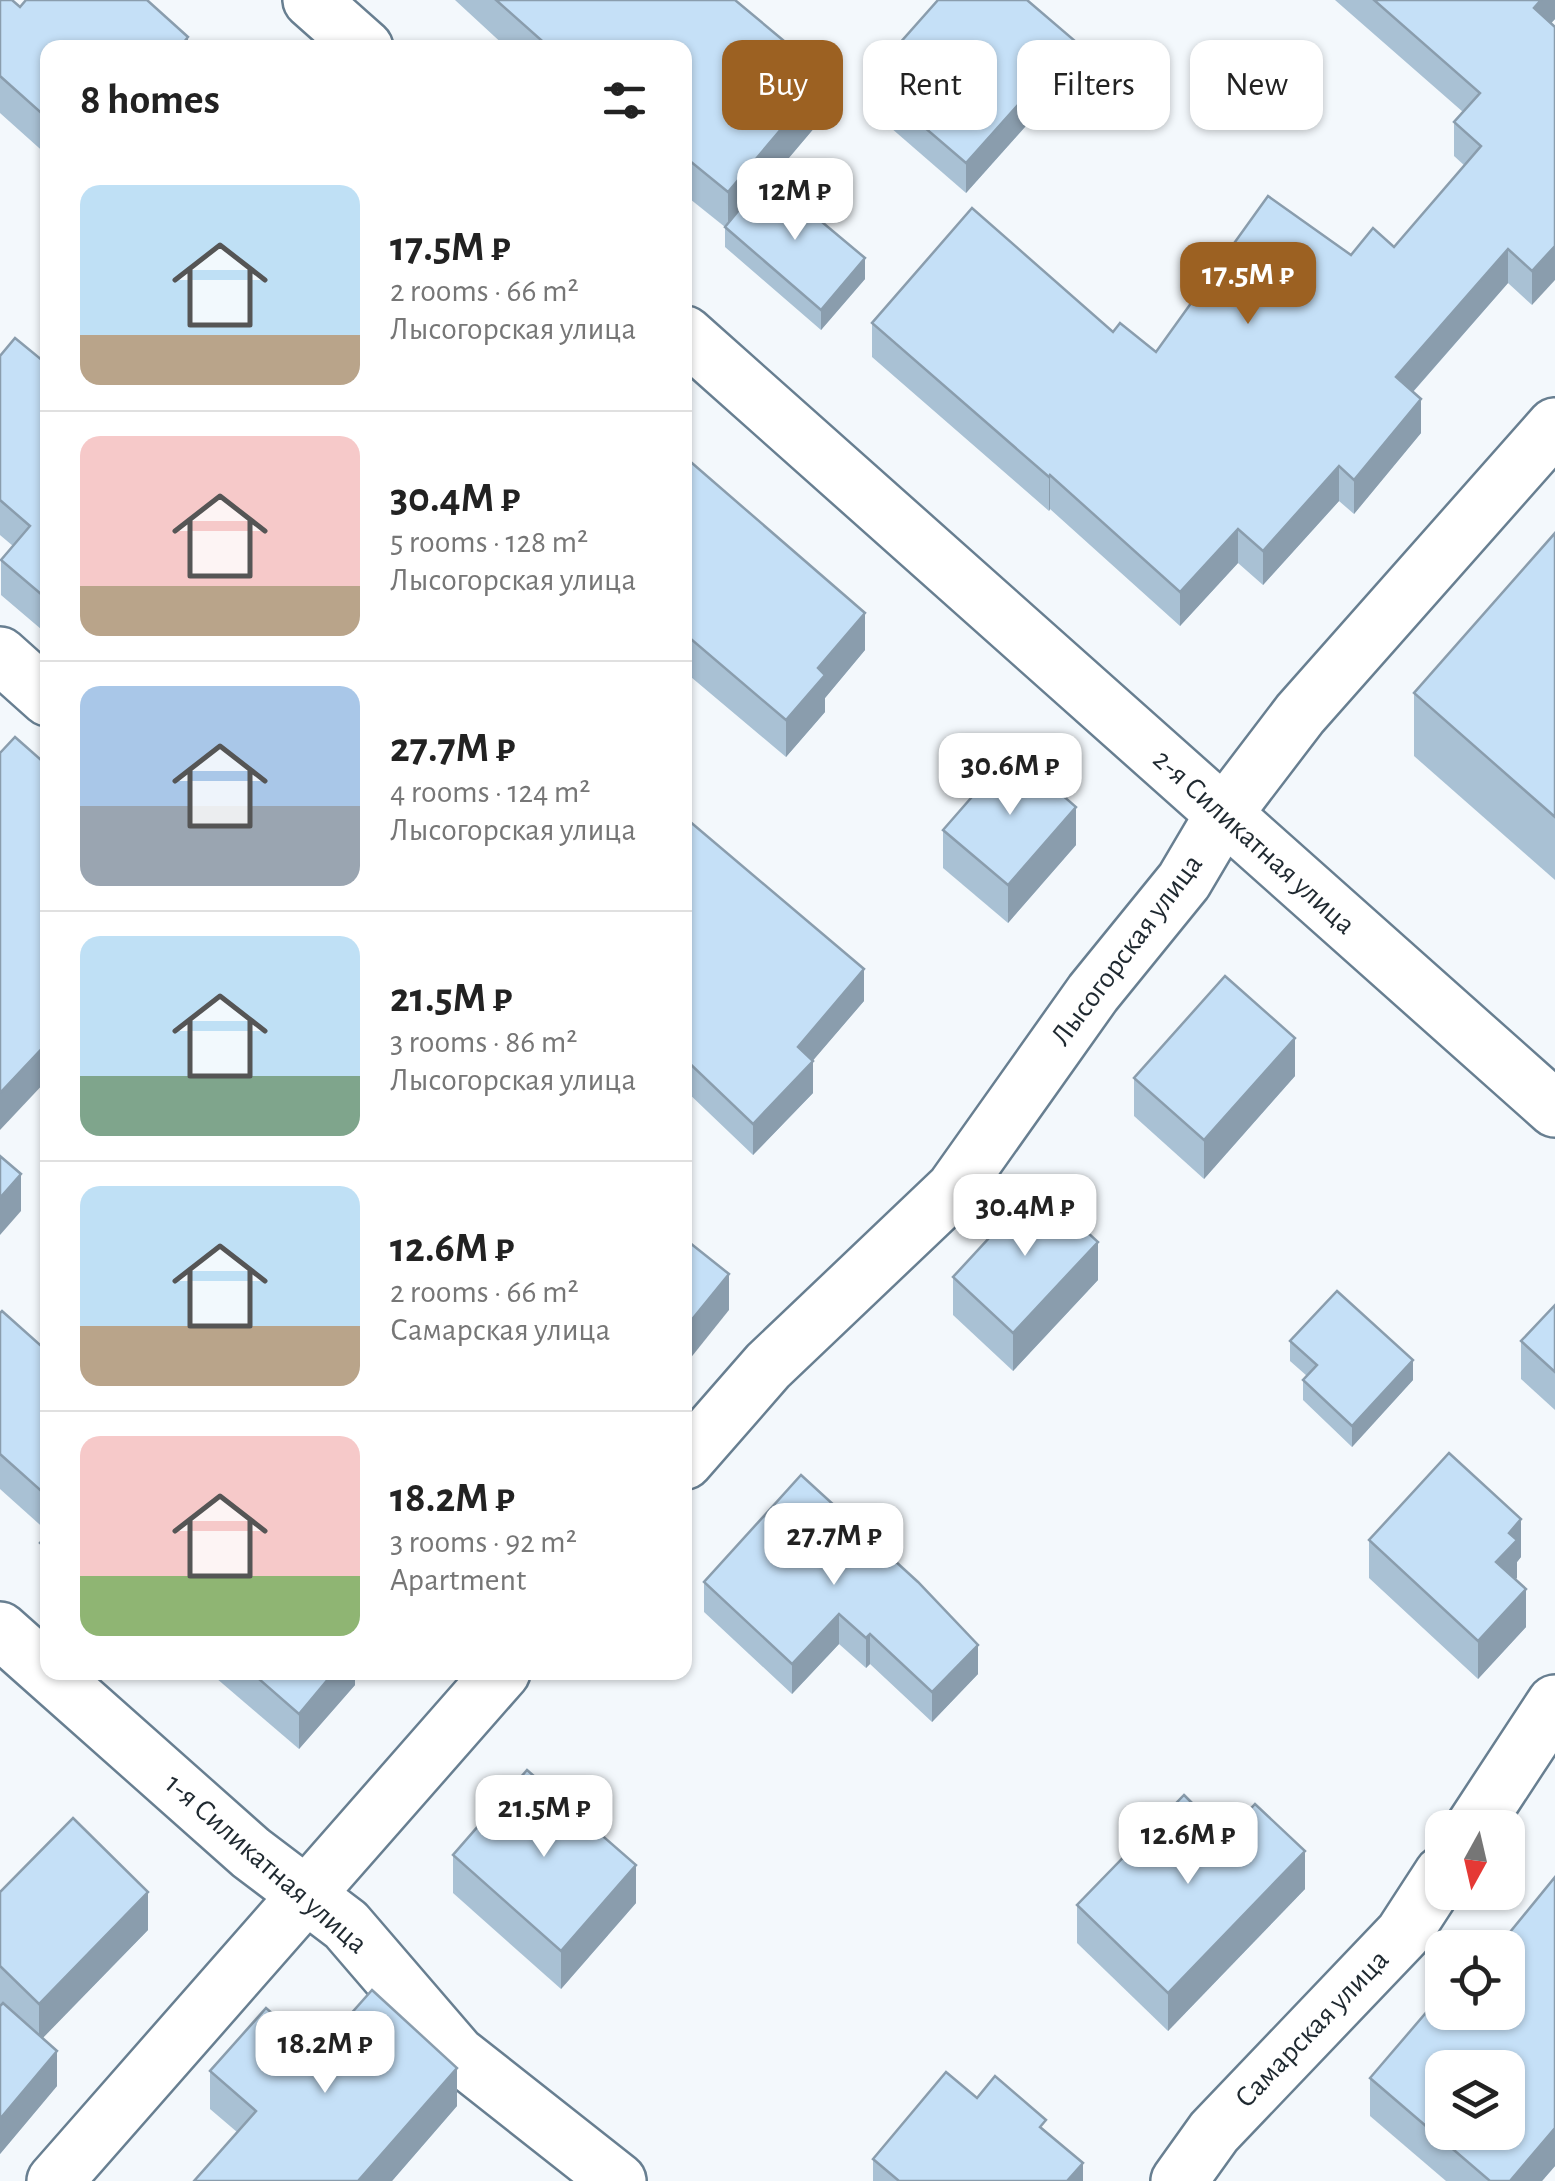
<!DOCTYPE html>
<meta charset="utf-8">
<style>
body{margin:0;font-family:"Alegreya Sans",sans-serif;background:#f2f2f2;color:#222;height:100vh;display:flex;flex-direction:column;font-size:38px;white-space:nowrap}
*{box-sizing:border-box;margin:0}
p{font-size:32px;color:#767676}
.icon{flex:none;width:55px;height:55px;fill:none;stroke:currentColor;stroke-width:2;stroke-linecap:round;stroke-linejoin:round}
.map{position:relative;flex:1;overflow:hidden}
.details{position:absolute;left:40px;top:40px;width:652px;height:1640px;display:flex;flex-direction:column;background:#fff;border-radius:20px;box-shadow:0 2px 8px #0004}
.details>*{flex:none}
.guide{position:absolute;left:722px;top:40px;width:682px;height:90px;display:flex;gap:20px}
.needle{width:65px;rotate:188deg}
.tools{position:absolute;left:1425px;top:1810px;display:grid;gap:20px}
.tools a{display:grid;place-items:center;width:100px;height:100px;border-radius:20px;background:#fff;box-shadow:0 2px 8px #0004;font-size:50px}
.price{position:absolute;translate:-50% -85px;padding:0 22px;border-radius:20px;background:#fff;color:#222;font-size:32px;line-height:65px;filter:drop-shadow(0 2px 5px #0008)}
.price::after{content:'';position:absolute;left:50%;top:60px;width:30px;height:22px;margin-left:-15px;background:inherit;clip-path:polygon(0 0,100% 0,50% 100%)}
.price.active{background:#9c6122;color:#fff}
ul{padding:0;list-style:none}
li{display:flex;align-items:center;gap:30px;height:250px;padding:0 40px}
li+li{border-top:2px solid #e0e0e0}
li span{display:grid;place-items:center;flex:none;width:280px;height:200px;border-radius:20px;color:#555}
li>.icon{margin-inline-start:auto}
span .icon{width:120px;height:120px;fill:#fffc;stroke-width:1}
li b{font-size:42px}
h2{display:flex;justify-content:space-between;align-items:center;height:120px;padding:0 40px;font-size:42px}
.tag{padding:0 35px;border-radius:20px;background:#fff;box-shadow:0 2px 8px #0004;font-size:35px;line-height:90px}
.tag.active{background:#9c6122;color:#fff}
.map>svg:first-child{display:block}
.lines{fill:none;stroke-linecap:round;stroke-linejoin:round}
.minor-casing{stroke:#687f91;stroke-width:60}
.minor{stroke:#fff;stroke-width:55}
.wall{fill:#a9c1d4}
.shaded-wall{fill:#8a9dad}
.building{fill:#c5e0f7;stroke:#8a9dad;stroke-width:2.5;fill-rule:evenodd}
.labels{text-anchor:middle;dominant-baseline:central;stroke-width:9;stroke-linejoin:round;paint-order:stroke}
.street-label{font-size:30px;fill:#1f2930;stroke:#fff}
</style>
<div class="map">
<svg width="1555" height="2181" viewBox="0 0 1555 2181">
<rect width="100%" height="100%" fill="#f3f8fc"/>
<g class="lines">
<g class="minor-casing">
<g id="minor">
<path d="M 311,0 L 365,48"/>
<path d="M 685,334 L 1555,1109"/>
<path d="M 0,655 L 48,698"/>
<path d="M 685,1461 L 768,1366 L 954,1189 L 1093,993 L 1184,881 L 1223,815 L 1300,714 L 1555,426"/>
<path d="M 0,1630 L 251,1853 L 346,1925 L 457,2054 L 618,2181"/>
<path d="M 1473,1828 L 1555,1703"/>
<path d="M 55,2181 L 502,1672"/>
<path d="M 1179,2181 L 1214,2132 L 1403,1934 L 1442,1874"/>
</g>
</g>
<use href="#minor" class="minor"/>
</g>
<g class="wall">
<path d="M 0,0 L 20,7 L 188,48 L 48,48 L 48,156 L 0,113 Z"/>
<path d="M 455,0 L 735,0 L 826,114 L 771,179 L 865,279 L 821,330 L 725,247 L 725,227 L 685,195 L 685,48 L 507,48 Z"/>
<path d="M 1335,0 L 1555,0 L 1555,19 L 1551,23 L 1532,305 L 1508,283 L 1413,392 L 1421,433 L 1354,514 L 1339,501 L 1263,585 L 1238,563 L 1180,626 L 1050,509 L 1049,511 L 872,357 L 872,323 L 1113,332 L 1156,352 L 1351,255 L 1394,247 L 1465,166 L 1454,156 L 1454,122 L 1463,112 Z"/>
<path d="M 1075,71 L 966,193 L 868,108 L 868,79 Z"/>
<path d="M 0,356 L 48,365 L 48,635 L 1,595 L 1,560 L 13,546 L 0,535 Z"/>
<path d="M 685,457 L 865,650 L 825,698 L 825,712 L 786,757 L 685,672 Z"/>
<path d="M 1555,533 L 1555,880 L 1414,756 L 1414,693 Z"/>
<path d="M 685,824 L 864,1001 L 812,1061 L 813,1093 L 753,1155 L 685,1090 Z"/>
<path d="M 943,830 L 1076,845 L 1008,923 L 943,868 Z"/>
<path d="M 1295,1076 L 1204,1179 L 1134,1116 L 1134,1078 Z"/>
<path d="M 953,1277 L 1098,1280 L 1013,1371 L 953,1315 Z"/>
<path d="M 1555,1305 L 1555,1410 L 1521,1379 L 1521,1341 Z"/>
<path d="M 0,1313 L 48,1352 L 48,1532 L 0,1489 Z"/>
<path d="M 1290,1341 L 1413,1380 L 1352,1447 L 1303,1400 L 1303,1380 L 1307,1376 L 1290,1361 Z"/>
<path d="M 801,1475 L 978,1674 L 932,1722 L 870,1664 L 866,1668 L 839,1644 L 792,1694 L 704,1612 L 704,1582 Z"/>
<path d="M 48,1534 L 48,1586 L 40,1579 L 40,1543 Z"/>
<path d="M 1369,1540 L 1521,1557 L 1517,1562 L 1516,1579 L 1526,1627 L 1478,1679 L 1369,1578 Z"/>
<path d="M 209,1672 L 355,1672 L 355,1685 L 299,1749 Z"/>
<path d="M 1225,1836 L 1305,1889 L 1168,2031 L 1077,1943 L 1077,1905 Z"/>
<path d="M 453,1855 L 636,1903 L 561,1989 L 453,1893 Z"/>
<path d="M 0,1892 L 148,1930 L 42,2038 L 57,2086 L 0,2154 Z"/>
<path d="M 1508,2012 L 1555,2166 L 1542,2181 L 1446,2181 L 1370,2116 L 1370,2078 Z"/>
<path d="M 317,2052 L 457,2106 L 392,2181 L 194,2181 L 237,2132 L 210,2109 L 210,2071 Z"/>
<path d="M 977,2098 L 1046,2132 L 1083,2181 L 873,2181 L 873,2159 Z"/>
</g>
<g class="shaded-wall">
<path d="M 1541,0 L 1555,0 L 1555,19 L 1534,42 L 1534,8 Z"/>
<path d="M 188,37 L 188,48 L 179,48 Z"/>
<path d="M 1075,41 L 1075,71 L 966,193 L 966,163 Z"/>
<path d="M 826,76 L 826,114 L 728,230 L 728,192 Z"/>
<path d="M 1555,246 L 1555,280 L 1532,305 L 1532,271 Z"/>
<path d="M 1508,249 L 1508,283 L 1396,411 L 1396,377 Z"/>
<path d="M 865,258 L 865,279 L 821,330 L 821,310 Z"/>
<path d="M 1421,399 L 1421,433 L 1354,514 L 1354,480 Z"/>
<path d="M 1339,466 L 1339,501 L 1263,585 L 1263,551 Z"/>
<path d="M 1050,475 L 1050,509 L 1049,511 L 1049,477 Z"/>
<path d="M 1238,529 L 1238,563 L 1180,626 L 1180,592 Z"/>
<path d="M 865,613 L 865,650 L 825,698 L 825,712 L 786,757 L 786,720 L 818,668 Z"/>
<path d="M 1076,807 L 1076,845 L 1008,923 L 1008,885 Z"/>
<path d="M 864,969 L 864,1001 L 804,1071 L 813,1061 L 813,1093 L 753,1155 L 753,1124 L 798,1047 Z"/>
<path d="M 1295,1038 L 1295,1076 L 1204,1179 L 1204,1140 Z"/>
<path d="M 48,1042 L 48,1079 L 0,1130 L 0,1093 Z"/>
<path d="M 21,1174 L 21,1211 L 0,1235 L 0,1198 Z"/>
<path d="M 1098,1242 L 1098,1280 L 1013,1371 L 1013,1333 Z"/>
<path d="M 729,1274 L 729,1310 L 685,1365 L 685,1328 Z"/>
<path d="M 1413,1360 L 1413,1380 L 1352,1447 L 1352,1426 Z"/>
<path d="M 1521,1519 L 1521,1557 L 1517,1562 L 1517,1578 L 1496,1600 L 1496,1562 L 1509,1533 Z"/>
<path d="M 1526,1589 L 1526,1627 L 1478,1679 L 1478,1641 Z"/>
<path d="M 839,1614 L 839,1644 L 792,1694 L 792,1664 Z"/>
<path d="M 870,1634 L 870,1664 L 866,1668 L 866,1638 Z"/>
<path d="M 978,1645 L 978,1674 L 932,1722 L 932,1692 Z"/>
<path d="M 334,1672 L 355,1672 L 355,1685 L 299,1749 L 299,1714 Z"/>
<path d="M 1305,1851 L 1305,1889 L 1168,2031 L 1168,1993 Z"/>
<path d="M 636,1865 L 636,1903 L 561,1989 L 561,1951 Z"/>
<path d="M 148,1892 L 148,1930 L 39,2042 L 39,2004 Z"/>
<path d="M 57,2051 L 57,2086 L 0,2154 L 0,2119 Z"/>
<path d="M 457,2068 L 457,2106 L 392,2181 L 358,2181 Z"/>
<path d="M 1555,2128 L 1555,2166 L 1542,2181 L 1510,2181 Z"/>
<path d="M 1083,2163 L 1083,2181 L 1067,2181 Z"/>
</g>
<g class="building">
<path d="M 0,0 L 12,0 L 20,7 L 26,0 L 147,0 L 188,37 L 179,48 L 48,48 L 48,119 L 0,76 Z"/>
<path d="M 496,0 L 735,0 L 826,76 L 728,192 L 685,157 L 685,48 L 550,48 Z"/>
<path d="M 938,0 L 1027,0 L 1075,41 L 966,163 L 868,79 Z"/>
<path d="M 1374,0 L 1541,0 L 1534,8 L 1555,27 L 1555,246 L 1532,271 L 1508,249 L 1396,377 L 1421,399 L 1354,480 L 1339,466 L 1263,551 L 1238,529 L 1180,592 L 1050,475 L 1049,477 L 872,323 L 972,208 L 1113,332 L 1120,323 L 1156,352 L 1268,196 L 1351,255 L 1373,228 L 1394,247 L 1481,146 L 1454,122 L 1480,93 Z"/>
<path d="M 767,176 L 865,258 L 821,310 L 725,227 Z"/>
<path d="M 15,338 L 48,365 L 48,600 L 1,560 L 30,526 L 0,500 L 0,356 Z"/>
<path d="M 685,457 L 865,613 L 818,668 L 825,675 L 786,720 L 685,634 Z"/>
<path d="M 1555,533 L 1555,817 L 1414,693 Z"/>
<path d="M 15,737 L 41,760 L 45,755 L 48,758 L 48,1042 L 0,1093 L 0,753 Z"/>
<path d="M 1012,751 L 1076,807 L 1008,885 L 943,830 Z"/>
<path d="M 688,820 L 864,969 L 798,1047 L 813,1061 L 753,1124 L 685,1059 L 685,824 Z"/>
<path d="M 1225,976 L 1295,1038 L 1204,1140 L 1134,1078 Z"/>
<path d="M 0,1156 L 21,1174 L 0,1198 Z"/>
<path d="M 1037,1186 L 1098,1242 L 1013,1333 L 953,1277 Z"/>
<path d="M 685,1239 L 729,1274 L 685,1328 Z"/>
<path d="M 1337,1291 L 1413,1360 L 1352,1426 L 1303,1380 L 1317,1365 L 1290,1341 Z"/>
<path d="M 1555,1305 L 1555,1372 L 1521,1341 Z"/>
<path d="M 2,1311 L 48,1352 L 48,1497 L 0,1454 L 0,1313 Z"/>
<path d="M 1449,1453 L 1521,1519 L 1509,1533 L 1517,1540 L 1496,1562 L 1526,1589 L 1478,1641 L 1369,1540 Z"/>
<path d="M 801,1475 L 918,1582 L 978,1645 L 932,1692 L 870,1634 L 866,1638 L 839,1614 L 792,1664 L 704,1582 Z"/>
<path d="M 48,1534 L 48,1550 L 40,1543 Z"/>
<path d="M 251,1672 L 334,1672 L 299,1714 Z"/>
<path d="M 527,1770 L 636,1865 L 561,1951 L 453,1855 Z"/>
<path d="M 1184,1795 L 1225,1836 L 1255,1804 L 1305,1851 L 1168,1993 L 1077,1905 Z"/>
<path d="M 73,1818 L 148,1892 L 39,2004 L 0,1966 L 0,1892 Z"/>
<path d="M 1555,1877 L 1555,2128 L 1510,2181 L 1490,2181 L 1370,2078 L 1442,1994 L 1442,2012 L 1508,2012 L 1508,1948 L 1497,1948 ZM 1442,2068 L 1508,2068 L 1508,2132 L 1442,2132 Z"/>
<path d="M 372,1990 L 457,2068 L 358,2181 L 194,2181 L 256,2111 L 210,2071 L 266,2008 L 317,2052 Z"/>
<path d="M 3,2003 L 57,2051 L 0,2119 L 0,2006 Z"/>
<path d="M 946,2072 L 977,2098 L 995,2076 L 1046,2120 L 1040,2127 L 1083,2163 L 1067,2181 L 899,2181 L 873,2159 Z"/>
</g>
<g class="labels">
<g class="street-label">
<text transform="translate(1254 842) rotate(42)">2-я Силикатная улица</text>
<text transform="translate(1127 950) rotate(-53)">Лысогорская улица</text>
<text transform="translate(266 1864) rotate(41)">1-я Силикатная улица</text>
<text transform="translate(1312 2029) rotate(-46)">Самарская улица</text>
</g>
</g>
</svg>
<div class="tools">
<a><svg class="needle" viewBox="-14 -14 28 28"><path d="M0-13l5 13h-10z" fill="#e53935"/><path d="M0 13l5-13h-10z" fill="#767676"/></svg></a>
<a><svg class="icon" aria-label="locate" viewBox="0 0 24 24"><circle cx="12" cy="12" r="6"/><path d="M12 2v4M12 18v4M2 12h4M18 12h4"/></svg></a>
<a><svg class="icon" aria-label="layers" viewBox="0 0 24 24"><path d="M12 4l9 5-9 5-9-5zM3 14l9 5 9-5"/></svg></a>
</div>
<b class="price" style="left:795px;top:243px">12M ₽</b>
<b class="price active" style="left:1248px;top:327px">17.5M ₽</b>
<b class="price" style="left:1010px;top:818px">30.6M ₽</b>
<b class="price" style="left:1025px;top:1259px">30.4M ₽</b>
<b class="price" style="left:834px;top:1588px">27.7M ₽</b>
<b class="price" style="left:544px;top:1860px">21.5M ₽</b>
<b class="price" style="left:1188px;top:1887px">12.6M ₽</b>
<b class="price" style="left:325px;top:2096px">18.2M ₽</b>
<div class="guide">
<a class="tag active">Buy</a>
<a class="tag">Rent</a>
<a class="tag">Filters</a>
<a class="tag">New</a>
</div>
<section class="details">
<h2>8 homes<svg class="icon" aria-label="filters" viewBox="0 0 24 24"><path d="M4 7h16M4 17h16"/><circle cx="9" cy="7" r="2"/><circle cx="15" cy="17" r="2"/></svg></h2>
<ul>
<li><span style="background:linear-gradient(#bfe0f5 75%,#b9a48a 0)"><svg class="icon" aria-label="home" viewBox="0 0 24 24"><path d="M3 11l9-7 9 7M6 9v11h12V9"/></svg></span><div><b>17.5M ₽</b><p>2 rooms · 66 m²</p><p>Лысогорская улица</p></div></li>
<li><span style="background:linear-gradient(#f6c9c9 75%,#b9a48a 0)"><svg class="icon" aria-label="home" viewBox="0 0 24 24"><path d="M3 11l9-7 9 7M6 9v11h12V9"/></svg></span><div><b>30.4M ₽</b><p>5 rooms · 128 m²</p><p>Лысогорская улица</p></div></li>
<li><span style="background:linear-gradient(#a9c7e8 60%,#9aa5b1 0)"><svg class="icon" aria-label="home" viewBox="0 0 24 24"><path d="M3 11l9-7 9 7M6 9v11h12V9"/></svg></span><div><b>27.7M ₽</b><p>4 rooms · 124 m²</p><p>Лысогорская улица</p></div></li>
<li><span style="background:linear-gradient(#bfe0f5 70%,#7fa58c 0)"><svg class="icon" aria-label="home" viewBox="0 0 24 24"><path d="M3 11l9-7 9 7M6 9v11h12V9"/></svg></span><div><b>21.5M ₽</b><p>3 rooms · 86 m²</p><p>Лысогорская улица</p></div></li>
<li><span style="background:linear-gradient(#bfe0f5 70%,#b9a48a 0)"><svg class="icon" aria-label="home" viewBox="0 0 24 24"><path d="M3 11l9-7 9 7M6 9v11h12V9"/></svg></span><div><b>12.6M ₽</b><p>2 rooms · 66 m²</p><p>Самарская улица</p></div></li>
<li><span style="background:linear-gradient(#f6c9c9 70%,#8fb573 0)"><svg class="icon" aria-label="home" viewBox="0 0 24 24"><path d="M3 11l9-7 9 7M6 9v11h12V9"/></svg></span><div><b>18.2M ₽</b><p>3 rooms · 92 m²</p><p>Apartment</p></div></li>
</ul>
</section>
</div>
